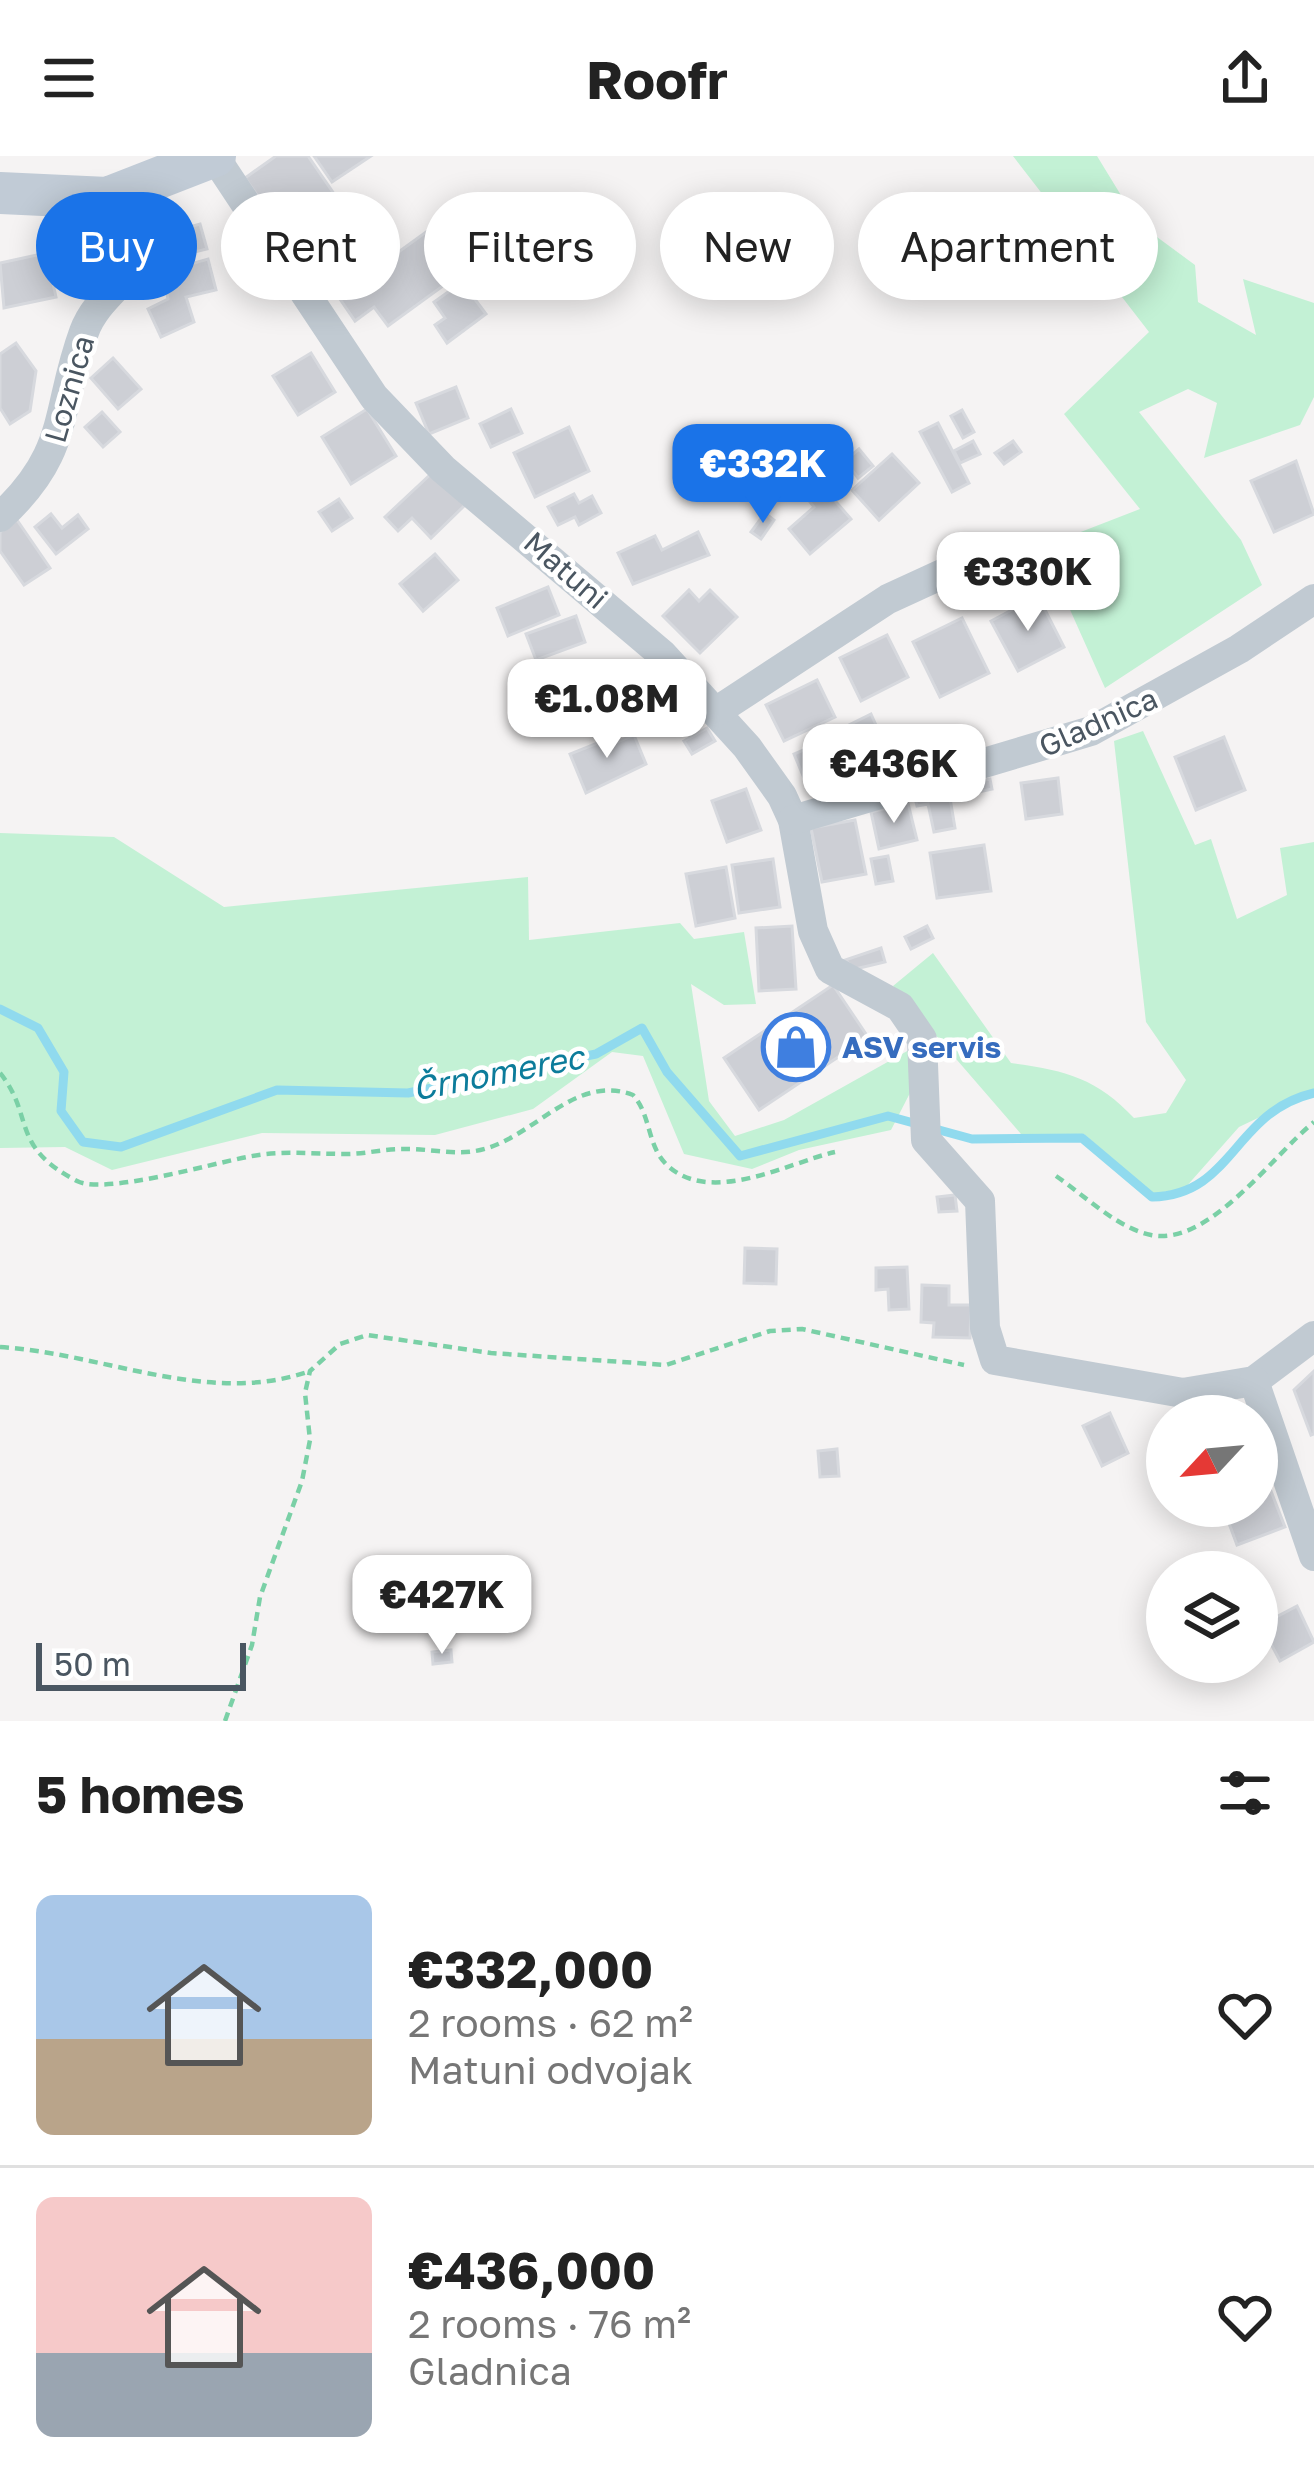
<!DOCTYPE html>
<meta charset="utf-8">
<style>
body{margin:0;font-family:"Golos Text",sans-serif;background:#f6f6f6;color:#222;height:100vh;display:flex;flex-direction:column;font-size:45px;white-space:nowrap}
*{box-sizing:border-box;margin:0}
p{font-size:39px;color:#767676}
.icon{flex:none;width:66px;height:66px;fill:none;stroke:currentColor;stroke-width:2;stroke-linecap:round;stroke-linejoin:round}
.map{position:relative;height:1565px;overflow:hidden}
.drawer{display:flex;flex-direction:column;background:#fff;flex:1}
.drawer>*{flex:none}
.guide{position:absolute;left:36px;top:36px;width:1242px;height:108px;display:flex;gap:24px}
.needle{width:78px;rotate:244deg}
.controls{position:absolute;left:1146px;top:1239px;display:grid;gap:24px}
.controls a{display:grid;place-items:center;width:132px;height:132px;border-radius:50%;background:#fff;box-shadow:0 6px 30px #0003;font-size:60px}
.scale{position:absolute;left:36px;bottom:30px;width:210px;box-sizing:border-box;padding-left:12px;border:6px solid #4a5661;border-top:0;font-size:33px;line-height:42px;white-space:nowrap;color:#4a5661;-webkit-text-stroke:9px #fff;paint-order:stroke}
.price{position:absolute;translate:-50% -102px;padding:0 27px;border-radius:24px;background:#fff;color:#222;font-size:39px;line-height:78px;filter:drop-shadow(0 3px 6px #0008)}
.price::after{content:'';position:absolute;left:50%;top:72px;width:36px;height:27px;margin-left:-18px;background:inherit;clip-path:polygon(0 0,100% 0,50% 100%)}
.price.active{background:#1a73e8;color:#fff}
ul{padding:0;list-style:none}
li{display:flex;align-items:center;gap:36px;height:300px;padding:0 36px}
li+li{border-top:3px solid #e0e0e0}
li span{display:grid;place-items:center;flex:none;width:336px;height:240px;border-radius:18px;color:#555}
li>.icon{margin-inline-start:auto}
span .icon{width:144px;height:144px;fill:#fffc;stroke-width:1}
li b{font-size:51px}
h2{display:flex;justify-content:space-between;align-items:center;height:144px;padding:0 36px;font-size:51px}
.tag{padding:0 42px;border-radius:54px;background:#fff;box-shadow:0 6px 30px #0003;font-size:42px;line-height:108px}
.tag.active{background:#1a73e8;color:#fff}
header{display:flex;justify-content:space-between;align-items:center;height:156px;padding:0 36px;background:#fff;font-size:54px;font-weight:700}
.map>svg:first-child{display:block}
.green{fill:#c3f1d5}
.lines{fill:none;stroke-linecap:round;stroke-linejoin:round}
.stream{stroke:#90daee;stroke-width:9}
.building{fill:#cdcfd5;stroke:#d7d9de;stroke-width:3}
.path{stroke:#7ad0a6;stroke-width:4.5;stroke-dasharray:9 6;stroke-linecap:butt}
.minor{stroke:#c1cad2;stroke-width:30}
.secondary{stroke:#c1cbd6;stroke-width:42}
.labels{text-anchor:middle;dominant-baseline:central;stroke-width:9;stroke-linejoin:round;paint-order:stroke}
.street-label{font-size:30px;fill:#4a5661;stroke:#fff}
.shop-label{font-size:30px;font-weight:bold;fill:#366cbe;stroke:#fff;text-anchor:start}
.water-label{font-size:33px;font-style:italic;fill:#0c7c9b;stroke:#fff}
</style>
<header><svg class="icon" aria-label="menu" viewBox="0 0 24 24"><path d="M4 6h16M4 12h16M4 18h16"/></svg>Roofr<svg class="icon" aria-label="share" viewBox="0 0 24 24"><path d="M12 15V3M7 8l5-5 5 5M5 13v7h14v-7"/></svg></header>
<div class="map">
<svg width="1314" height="1565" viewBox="0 0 1314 1565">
<rect width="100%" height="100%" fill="#f5f3f3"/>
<g class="green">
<path d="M 1013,0 L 1097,0 L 1138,67 L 1195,109 L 1198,146 L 1256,179 L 1243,123 L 1314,147 L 1314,241 L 1300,269 L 1204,302 L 1217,247 L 1188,233 L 1139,256 L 1241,384 L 1262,429 L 1105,532 L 1042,391 L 1140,353 L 1064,258 L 1149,176 Z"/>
<path d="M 1143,575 L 1195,689 L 1211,683 L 1237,763 L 1287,739 L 1280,692 L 1314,686 L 1314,935 L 1239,971 L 1185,1032 L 1153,1038 L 1084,978 L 1021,978 L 893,830 L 933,797 L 1011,907 C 1064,914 1097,922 1134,962 L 1166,957 L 1186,924 L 1146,866 L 1114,585 Z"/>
<path d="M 0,677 L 114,681 L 224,751 L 528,721 L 529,784 L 680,767 L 694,783 L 744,776 L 756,848 L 724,849 L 691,828 L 709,945 L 735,980 L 784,964 L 909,894 L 910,937 L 891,974 L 799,994 L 752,1013 L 684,998 L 643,900 L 612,896 L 533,953 L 435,979 L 262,977 L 112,1014 L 65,991 L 0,992 Z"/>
</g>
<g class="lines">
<path class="stream" d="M 0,853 L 38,872 L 64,916 L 61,955 L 83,986 L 121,991 L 277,934 L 408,937 L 596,898 L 642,872 L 667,916 L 740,1000 L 888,960 L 972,983 L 1082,982 L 1152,1041 C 1234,1039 1233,956 1314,937"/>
</g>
<g class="building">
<path d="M 276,0 L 308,0 L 341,48 L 319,64 L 301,39 L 272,60 L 245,22 Z"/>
<path d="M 314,0 L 371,0 L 332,26 Z"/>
<path d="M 200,68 L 207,93 L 158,105 L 152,81 Z"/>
<path d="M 426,76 L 458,119 L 388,170 L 374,151 L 355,165 L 338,140 Z"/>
<path d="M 67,84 L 74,115 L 55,119 L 48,89 Z"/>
<path d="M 46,97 L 56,141 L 4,152 L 0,107 Z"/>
<path d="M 208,103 L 216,134 L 186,141 L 194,166 L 161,181 L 148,153 L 168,143 L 162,116 Z"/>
<path d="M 462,126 L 486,158 L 447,187 L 435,169 L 445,162 L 434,146 Z"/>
<path d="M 16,187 L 36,215 L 30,255 L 10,268 L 0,252 L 0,198 Z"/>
<path d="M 311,197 L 335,236 L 298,259 L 273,220 Z"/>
<path d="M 113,202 L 141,233 L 118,253 L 91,222 Z"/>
<path d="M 456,231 L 468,262 L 429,278 L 416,247 Z"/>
<path d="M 367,253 L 396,300 L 351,328 L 322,281 Z"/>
<path d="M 511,253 L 522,277 L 491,291 L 480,268 Z"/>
<path d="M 962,254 L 974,276 L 963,282 L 951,260 Z"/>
<path d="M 102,256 L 120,276 L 103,291 L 85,271 Z"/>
<path d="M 938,267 L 969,327 L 952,336 L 920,276 Z"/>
<path d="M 569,271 L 589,315 L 535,341 L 514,297 Z"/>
<path d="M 973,285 L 980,298 L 960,307 L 954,295 Z"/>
<path d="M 1013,285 L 1021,296 L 1004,308 L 995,297 Z"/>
<path d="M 859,293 L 873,310 L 858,322 L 845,305 Z"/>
<path d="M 892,298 L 919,327 L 879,364 L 852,334 Z"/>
<path d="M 1296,305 L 1314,358 L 1274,376 L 1251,325 Z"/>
<path d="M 433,316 L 465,349 L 431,382 L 412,362 L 398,375 L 385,361 Z"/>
<path d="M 823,320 L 835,334 L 830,339 L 851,363 L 810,398 L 789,373 L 814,351 L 803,337 Z"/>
<path d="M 574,338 L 579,347 L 592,340 L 601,357 L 579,369 L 575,361 L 558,369 L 548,351 Z"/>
<path d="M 339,343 L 352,362 L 332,375 L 319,356 Z"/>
<path d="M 765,357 L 774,364 L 761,383 L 751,376 Z"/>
<path d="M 51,358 L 62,372 L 78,359 L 88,373 L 56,398 L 35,371 Z"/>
<path d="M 17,364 L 50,412 L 24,429 L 0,395 L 0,376 Z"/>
<path d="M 698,376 L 709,399 L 633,428 L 618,397 L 655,380 L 662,394 Z"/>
<path d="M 435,398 L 458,424 L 423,455 L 400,428 Z"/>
<path d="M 548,431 L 559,459 L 508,480 L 497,452 Z"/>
<path d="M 689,434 L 699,445 L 710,434 L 737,461 L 700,497 L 663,460 Z"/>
<path d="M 1038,440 L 1064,491 L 1018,515 L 991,465 Z"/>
<path d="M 576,460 L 585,486 L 536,504 L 526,478 Z"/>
<path d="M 962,462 L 989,517 L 940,541 L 913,486 Z"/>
<path d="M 887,479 L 908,521 L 861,545 L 840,502 Z"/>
<path d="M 817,524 L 835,561 L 784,585 L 766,549 Z"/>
<path d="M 672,553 L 675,563 L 652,570 L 649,560 Z"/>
<path d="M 871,558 L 880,578 L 852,591 L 843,572 Z"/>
<path d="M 707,572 L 715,585 L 692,598 L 684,585 Z"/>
<path d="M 634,579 L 646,608 L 586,637 L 570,598 L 615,580 L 617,586 Z"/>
<path d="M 836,580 L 852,615 L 809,634 L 794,598 Z"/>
<path d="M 1224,581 L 1245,634 L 1196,654 L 1175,601 Z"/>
<path d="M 1058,622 L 1062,658 L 1026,663 L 1021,627 Z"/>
<path d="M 990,623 L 992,633 L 950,642 L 955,672 L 934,676 L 928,648 L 917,650 L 914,638 Z"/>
<path d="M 746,633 L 761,674 L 727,686 L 712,645 Z"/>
<path d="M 908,647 L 917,684 L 879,693 L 871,656 Z"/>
<path d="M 855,664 L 866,718 L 822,726 L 811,672 Z"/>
<path d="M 984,689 L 991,735 L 937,742 L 930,697 Z"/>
<path d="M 888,700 L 893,725 L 876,728 L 871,703 Z"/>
<path d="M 773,703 L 780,751 L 739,757 L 732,709 Z"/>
<path d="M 726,711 L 735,762 L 696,770 L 686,718 Z"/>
<path d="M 792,770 L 796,833 L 759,835 L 756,772 Z"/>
<path d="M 927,770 L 933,782 L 911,793 L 905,781 Z"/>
<path d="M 881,792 L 885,806 L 855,813 L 845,804 Z"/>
<path d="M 833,829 L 868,881 L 759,954 L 724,902 Z"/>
<path d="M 955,1039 L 957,1055 L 939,1056 L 937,1041 Z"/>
<path d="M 745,1092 L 777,1093 L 776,1128 L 744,1127 Z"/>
<path d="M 907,1111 L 909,1153 L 889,1154 L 888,1133 L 876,1134 L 876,1112 Z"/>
<path d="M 922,1129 L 949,1130 L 949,1149 L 971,1149 L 970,1182 L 933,1181 L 934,1167 L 921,1166 Z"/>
<path d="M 1314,1215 L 1314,1278 L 1311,1279 L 1294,1234 Z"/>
<path d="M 1110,1257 L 1128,1297 L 1102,1310 L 1083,1270 Z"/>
<path d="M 837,1293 L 839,1320 L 820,1321 L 818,1295 Z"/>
<path d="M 1260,1307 L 1285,1371 L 1237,1389 L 1227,1362 L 1234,1359 L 1231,1350 L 1257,1350 Z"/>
<path d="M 1297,1450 L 1314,1486 L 1280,1505 L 1261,1469 Z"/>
<path d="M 451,1494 L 452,1506 L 433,1508 L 432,1496 Z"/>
</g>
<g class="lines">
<g class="path">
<path d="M 0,917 C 35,960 9,990 77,1025 C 104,1039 210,1008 247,1001 C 282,994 311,998 347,998 C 365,998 383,993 402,993 C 425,992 452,999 475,995 C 532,986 573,916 633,939 C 651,959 647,988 665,1007 C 708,1052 790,1006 835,996"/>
<path d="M 1056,1020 C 1084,1039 1117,1072 1151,1079 C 1209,1091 1273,999 1314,966"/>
<path d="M 0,1191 C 103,1197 209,1251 310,1215"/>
<path d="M 225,1565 L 252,1489 L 260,1441 L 302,1325 L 310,1284 L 305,1237 L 310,1215 L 340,1188 L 367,1179 L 491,1197 L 666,1209 L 770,1175 L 802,1173 L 964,1209"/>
</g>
<g class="minor">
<path d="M 214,0 L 374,241 L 443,313 L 663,499 L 747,591 L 782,640 L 793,664 L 813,775 L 830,813 L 900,851 L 922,883 L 926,984 L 980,1045 L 985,1172 L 995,1204 L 1183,1237 L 1254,1225 L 1314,1180"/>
<path d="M 0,361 C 71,296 55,255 84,176 C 95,145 124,128 141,102 L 131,36"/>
<path d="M 717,555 L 888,443 L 986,398"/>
<path d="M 793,664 L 1091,575 L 1239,493 L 1314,443"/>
<path d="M 1254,1225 L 1314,1400"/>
</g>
<path class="secondary" d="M 0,37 L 107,42 L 215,0"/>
</g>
<defs>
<g id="shop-ring" transform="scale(3.45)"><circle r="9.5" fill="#fff" stroke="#3f7fe0" stroke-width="1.5"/><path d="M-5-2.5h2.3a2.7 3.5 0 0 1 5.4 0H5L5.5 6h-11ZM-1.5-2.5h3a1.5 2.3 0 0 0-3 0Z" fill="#3f7fe0"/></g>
</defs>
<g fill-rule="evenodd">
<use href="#shop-ring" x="796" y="891"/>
</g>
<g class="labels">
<g class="street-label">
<text transform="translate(69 233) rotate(-74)">Loznica</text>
<text transform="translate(566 414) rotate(41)">Matuni</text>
<text transform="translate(1098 566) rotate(-24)">Gladnica</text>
</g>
<g class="shop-label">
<text x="842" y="891">ASV servis</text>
</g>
<g class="water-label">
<text transform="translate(498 916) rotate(-11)">Črnomerec</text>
</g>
</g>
</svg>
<div class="controls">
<a><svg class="needle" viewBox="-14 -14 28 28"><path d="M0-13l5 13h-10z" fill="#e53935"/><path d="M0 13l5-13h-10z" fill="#767676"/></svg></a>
<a><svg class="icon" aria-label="layers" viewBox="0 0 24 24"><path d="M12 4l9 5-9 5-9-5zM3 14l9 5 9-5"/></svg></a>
</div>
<div class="scale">50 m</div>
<b class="price active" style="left:763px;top:370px">€332K</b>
<b class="price" style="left:1028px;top:478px">€330K</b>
<b class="price" style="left:607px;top:605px">€1.08M</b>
<b class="price" style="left:894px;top:670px">€436K</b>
<b class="price" style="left:442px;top:1501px">€427K</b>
<div class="guide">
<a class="tag active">Buy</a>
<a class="tag">Rent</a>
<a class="tag">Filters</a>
<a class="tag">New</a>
<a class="tag">Apartment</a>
</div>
</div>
<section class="drawer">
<h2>5 homes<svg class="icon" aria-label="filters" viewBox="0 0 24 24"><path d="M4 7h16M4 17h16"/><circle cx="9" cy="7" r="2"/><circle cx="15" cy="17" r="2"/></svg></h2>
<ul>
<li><span style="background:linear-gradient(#a9c7e8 60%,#b9a48a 0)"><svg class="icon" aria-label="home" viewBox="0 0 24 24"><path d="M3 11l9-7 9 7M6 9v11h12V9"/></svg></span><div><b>€332,000</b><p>2 rooms · 62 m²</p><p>Matuni odvojak</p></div><svg class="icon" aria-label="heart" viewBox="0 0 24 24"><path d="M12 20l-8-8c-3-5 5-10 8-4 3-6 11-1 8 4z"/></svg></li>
<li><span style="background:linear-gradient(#f6c9c9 65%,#9aa5b1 0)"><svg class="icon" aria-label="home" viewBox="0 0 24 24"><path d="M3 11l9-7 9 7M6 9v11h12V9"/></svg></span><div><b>€436,000</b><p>2 rooms · 76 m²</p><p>Gladnica</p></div><svg class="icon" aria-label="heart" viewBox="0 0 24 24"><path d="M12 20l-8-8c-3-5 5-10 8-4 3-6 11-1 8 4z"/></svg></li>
</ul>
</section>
